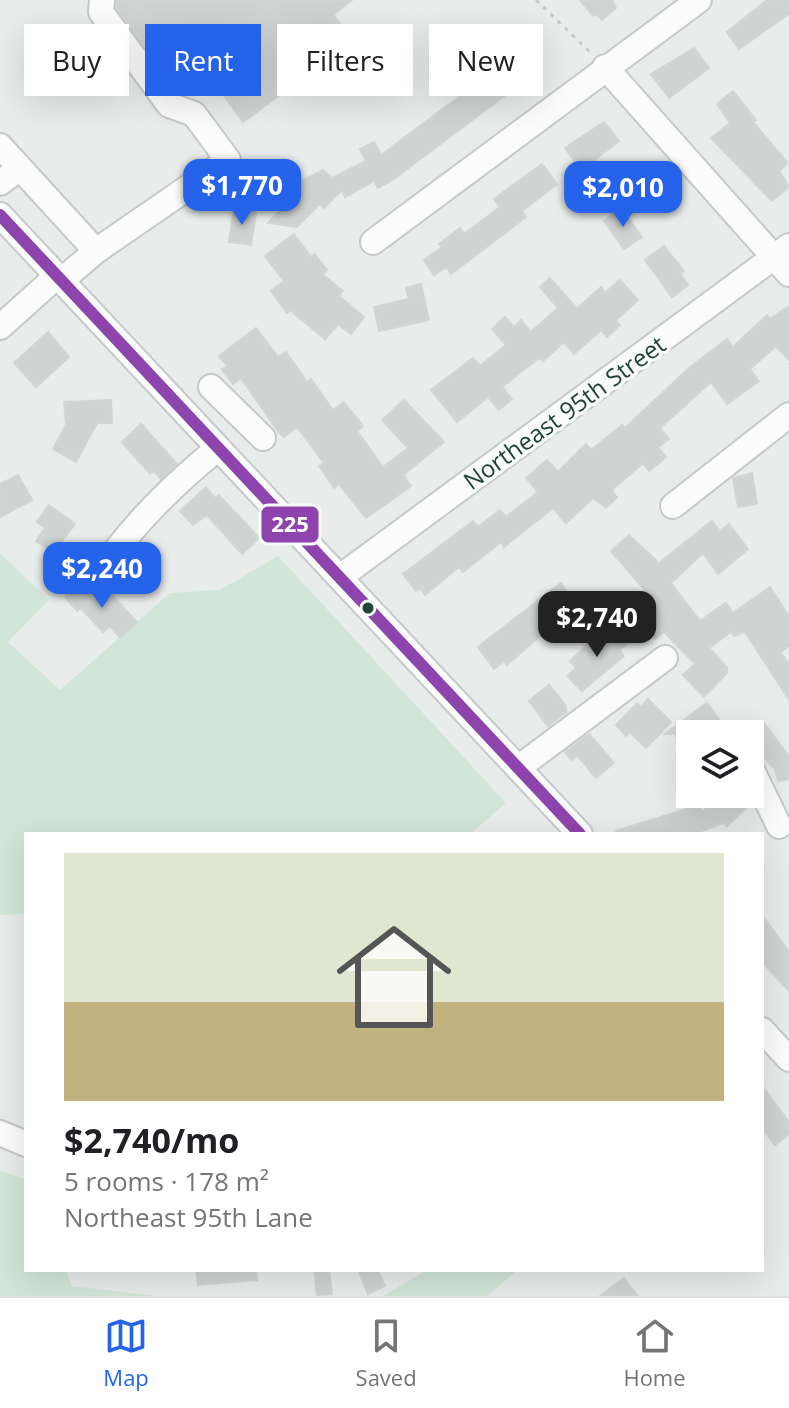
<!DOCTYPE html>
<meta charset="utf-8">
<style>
body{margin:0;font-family:"Open Sans",sans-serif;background:#f6f6f6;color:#202124;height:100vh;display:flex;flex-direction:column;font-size:30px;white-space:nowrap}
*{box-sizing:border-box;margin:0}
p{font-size:26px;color:#757577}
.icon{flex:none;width:44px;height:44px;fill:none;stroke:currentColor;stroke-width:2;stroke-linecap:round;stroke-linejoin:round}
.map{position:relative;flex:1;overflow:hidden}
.drawer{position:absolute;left:24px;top:832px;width:740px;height:440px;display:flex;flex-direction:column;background:#fff;border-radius:0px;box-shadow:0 8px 32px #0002}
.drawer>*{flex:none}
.top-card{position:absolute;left:24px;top:24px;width:742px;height:72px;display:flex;gap:16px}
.buttons{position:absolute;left:676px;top:720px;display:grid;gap:16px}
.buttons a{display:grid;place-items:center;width:88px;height:88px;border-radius:0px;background:#fff;box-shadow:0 8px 32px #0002;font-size:40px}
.price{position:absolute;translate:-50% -68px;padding:0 18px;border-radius:16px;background:#2563eb;color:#fff;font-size:26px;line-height:52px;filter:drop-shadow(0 2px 4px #0008)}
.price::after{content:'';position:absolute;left:50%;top:48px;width:24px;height:18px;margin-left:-12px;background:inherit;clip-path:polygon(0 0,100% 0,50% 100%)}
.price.selected{background:#222;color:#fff}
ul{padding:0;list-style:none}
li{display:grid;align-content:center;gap:16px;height:424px;padding:0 40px}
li+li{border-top:2px solid #e0e0e0}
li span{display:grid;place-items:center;height:248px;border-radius:0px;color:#555}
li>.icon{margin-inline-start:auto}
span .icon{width:144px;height:144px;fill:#fffc;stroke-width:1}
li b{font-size:34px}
.pill{padding:0 28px;border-radius:0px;background:#fff;box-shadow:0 8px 32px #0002;font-size:28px;line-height:72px}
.pill.selected{background:#2563eb;color:#fff}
.dock{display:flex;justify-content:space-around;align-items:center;height:112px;border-top:2px solid #e0e0e0;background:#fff;font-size:22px;color:#757577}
.dock a{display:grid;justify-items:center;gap:4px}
.dock .selected{color:#2563eb}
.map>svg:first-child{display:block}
.green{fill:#d1e6d8}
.building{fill:#cfd4d2;stroke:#d1d6d4;stroke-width:2}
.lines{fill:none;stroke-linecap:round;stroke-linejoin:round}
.minor-casing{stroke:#c5cac8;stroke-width:28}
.path{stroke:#c3ccca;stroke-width:3;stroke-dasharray:4 6;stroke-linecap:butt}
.minor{stroke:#fcfcfc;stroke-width:24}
.bus-1-casing{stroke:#f7fbf9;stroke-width:18}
.bus-1{stroke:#8e44ad;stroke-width:12}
.bus-dot{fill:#24423a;stroke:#f7fbf9;stroke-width:3}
.labels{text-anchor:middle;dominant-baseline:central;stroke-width:7;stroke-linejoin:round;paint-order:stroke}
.street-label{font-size:24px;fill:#24423a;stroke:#f7fbf9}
.line-badge{stroke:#f7fbf9;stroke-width:3}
.badge-label{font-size:22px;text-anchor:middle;font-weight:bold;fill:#fff}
</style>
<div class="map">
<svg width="789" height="1296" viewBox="0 0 789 1296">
<rect width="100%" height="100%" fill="#e8edeb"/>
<g class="green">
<path d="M 0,553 L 49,600 L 8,642 L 60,690 L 170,593 L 220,590 L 278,556 L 506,803 L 470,834 L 26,834 L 26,914 L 0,915 Z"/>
<path d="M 0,1171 L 26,1179 L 26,1270 L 66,1270 L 71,1286 L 157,1296 L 0,1296 Z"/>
<path d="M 427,1270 L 517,1270 L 487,1296 L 383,1296 Z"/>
</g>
<g class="building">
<path d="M 117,0 L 352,0 L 333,15 L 340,23 L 283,65 L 296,83 L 243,122 L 216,85 L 210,90 L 196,71 L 174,87 L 116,8 Z"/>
<path d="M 580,0 L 612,0 L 616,8 L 602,20 L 596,14 L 593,16 Z"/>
<path d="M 767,0 L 789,0 L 789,14 L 739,49 L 727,32 Z"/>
<path d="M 694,48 L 709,68 L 669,98 L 651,74 Z"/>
<path d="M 519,52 L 535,73 L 394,179 L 378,188 L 374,181 L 345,197 L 342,190 L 324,208 L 320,204 L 297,227 L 268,223 L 302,187 L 298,183 L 323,170 L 332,178 L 366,161 L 360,149 L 374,142 L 381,155 Z"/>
<path d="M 733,91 L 756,120 L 753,122 L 788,163 L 779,171 L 789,187 L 772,201 L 711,138 L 730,123 L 717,104 Z"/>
<path d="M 604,122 L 619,141 L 581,170 L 565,148 Z"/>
<path d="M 542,164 L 557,184 L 522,211 L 526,217 L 451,274 L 446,267 L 434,275 L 424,260 L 442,247 L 439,244 L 460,228 L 464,234 L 500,207 L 494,199 Z"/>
<path d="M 621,208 L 642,237 L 624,249 L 604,221 Z"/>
<path d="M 234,209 L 256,213 L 251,245 L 229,242 Z"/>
<path d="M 294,234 L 311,257 L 315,254 L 327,270 L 322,274 L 343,291 L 339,296 L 364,317 L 351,334 L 338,324 L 325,339 L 290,310 L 287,313 L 271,291 L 284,281 L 265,256 Z"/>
<path d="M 664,246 L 684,271 L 680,273 L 688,285 L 672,297 L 645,260 Z"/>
<path d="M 550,278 L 577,309 L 601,287 L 605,293 L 620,280 L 638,300 L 616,320 L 620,325 L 607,337 L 601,330 L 574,354 L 564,342 L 543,361 L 540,358 L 526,368 L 502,387 L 512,399 L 499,410 L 488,397 L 457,422 L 431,390 L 473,358 L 480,366 L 506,345 L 492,329 L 505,317 L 514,327 L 521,320 L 531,332 L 558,308 L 540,287 Z"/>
<path d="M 421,284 L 429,320 L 379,331 L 374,307 L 409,299 L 406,288 Z"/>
<path d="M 789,306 L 789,360 L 776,346 L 750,369 L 759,381 L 727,404 L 711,382 L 660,428 L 669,439 L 658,447 L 666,457 L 649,471 L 643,463 L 614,488 L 612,492 L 617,497 L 606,508 L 593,498 L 566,523 L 553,508 L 504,547 L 501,542 L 463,572 L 459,567 L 425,595 L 421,588 L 416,591 L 403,574 L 473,521 L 478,527 L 500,510 L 506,517 L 538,492 L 526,478 L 547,460 L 558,472 L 586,444 L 591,450 L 622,425 L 625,428 L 689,368 L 727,339 L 733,347 L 767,315 L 770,319 Z"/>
<path d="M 256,328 L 278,357 L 286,352 L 307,382 L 311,379 L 333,410 L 344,402 L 363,426 L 357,431 L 383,467 L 408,448 L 382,420 L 404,400 L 444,442 L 403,475 L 411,486 L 366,518 L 339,484 L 334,488 L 319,466 L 324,463 L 297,427 L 284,437 L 279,433 L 241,378 L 233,384 L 222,369 L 227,366 L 219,356 Z"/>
<path d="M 48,332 L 69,357 L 36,387 L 14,363 Z"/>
<path d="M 111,400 L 112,423 L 97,423 L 76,462 L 53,449 L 66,425 L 64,402 Z"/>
<path d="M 141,424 L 177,464 L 161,479 L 154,471 L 150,474 L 122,442 Z"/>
<path d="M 752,473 L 757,504 L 738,507 L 733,478 Z"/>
<path d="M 18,475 L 32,500 L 0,517 L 0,484 Z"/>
<path d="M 206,487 L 215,498 L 219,495 L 259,538 L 242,554 L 207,515 L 193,525 L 180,511 Z"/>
<path d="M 49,505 L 75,524 L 53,553 L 36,541 L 45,528 L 37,522 Z"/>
<path d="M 712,521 L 720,531 L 729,524 L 748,549 L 718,574 L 703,553 L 671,583 L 700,621 L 726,603 L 733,613 L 770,587 L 789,616 L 789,646 L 780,652 L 789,664 L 789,700 L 745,632 L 734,636 L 731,632 L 709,648 L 727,667 L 727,673 L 704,697 L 683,675 L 695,664 L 664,632 L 655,639 L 638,620 L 658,605 L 611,551 L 629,535 L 659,563 Z"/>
<path d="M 81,583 L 92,595 L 96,591 L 106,601 L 112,595 L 137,622 L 120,638 L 110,626 L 103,632 L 81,608 L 77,611 L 65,597 Z"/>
<path d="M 561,583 L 582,611 L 559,628 L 557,625 L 543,633 L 507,665 L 504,661 L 494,669 L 478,647 Z"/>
<path d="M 602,630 L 611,640 L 624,631 L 631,641 L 619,650 L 624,656 L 582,691 L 567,676 L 576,668 L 570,661 Z"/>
<path d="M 549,685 L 566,706 L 566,712 L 548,726 L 529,701 Z"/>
<path d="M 648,699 L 671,722 L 646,748 L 630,732 L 626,736 L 616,725 L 637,703 L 641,707 Z"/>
<path d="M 707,703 L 721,722 L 704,734 L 690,734 L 690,756 L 674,734 L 665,734 Z"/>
<path d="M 765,724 L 789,757 L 789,779 L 778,781 L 775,769 L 760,754 L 754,755 L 750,750 L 750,736 Z"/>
<path d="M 589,734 L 614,763 L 596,778 L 577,755 L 572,760 L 565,752 Z"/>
<path d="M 722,794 L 741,794 L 750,804 L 727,826 L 724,823 L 693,834 L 617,834 L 616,831 L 699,805 L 702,812 Z"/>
<path d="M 762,915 L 789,952 L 789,991 L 762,962 Z"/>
<path d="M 762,1086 L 789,1122 L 789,1134 L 775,1145 L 762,1128 Z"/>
<path d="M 196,1270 L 256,1270 L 257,1280 L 198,1285 Z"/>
<path d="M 314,1270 L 329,1270 L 332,1294 L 317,1295 Z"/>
<path d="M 358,1270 L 378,1270 L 385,1286 L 368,1294 Z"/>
<path d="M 624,1278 L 638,1296 L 600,1296 Z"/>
</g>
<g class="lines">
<g class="minor-casing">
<g id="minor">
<path d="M 605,67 L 789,274"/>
<path d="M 0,146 L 96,251 L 61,281"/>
<path d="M 0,183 L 20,168"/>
<path d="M 0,215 L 580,834"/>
<path d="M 373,242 L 699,0"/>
<path d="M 96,251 L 228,160 L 194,114 L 169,105 L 101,12 L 102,0"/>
<path d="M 0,327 L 57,276"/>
<path d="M 211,387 L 263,438"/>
<path d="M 673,506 L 789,415"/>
<path d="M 100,572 C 134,523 172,486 218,448"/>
<path d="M 340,577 L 789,246"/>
<path d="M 518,768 L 665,658"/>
<path d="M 752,770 L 779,826"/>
<path d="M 762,1030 L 789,1059"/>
<path d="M 0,1133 L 26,1144"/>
</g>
</g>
<path class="path" d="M 536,0 L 591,53"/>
<use href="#minor" class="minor"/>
<g class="bus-1-casing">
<path id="bus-1" d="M 0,215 L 580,834"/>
</g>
<use href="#bus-1" class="bus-1"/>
</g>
<circle class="bus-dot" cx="368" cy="608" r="7"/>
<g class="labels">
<g class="street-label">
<text transform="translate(564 412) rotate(-36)">Northeast 95th Street</text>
</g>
</g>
<rect class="line-badge" x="260" y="505" width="60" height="39" rx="8" fill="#8e44ad"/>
<g class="badge-label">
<text x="290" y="532">225</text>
</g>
</svg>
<div class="buttons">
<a><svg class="icon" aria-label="layers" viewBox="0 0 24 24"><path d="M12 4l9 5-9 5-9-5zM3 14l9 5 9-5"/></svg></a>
</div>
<b class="price" style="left:242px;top:227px">$1,770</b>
<b class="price" style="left:623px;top:229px">$2,010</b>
<b class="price" style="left:102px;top:610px">$2,240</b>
<b class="price selected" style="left:597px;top:659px">$2,740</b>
<div class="top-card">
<a class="pill">Buy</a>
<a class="pill selected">Rent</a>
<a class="pill">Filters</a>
<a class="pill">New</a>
</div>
<section class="drawer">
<ul>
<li><span style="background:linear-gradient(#dfe7d0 60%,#c2b280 0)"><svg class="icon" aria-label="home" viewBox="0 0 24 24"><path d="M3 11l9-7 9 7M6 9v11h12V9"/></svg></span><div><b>$2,740/mo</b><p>5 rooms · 178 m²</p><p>Northeast 95th Lane</p></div></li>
</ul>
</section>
</div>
<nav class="dock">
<a class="selected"><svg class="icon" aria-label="map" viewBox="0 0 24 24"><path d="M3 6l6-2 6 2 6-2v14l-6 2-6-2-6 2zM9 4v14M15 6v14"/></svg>Map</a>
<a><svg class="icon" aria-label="saved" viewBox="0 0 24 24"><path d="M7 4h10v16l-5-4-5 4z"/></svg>Saved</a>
<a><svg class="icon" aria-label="home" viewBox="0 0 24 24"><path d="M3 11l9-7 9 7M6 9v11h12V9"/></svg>Home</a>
</nav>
